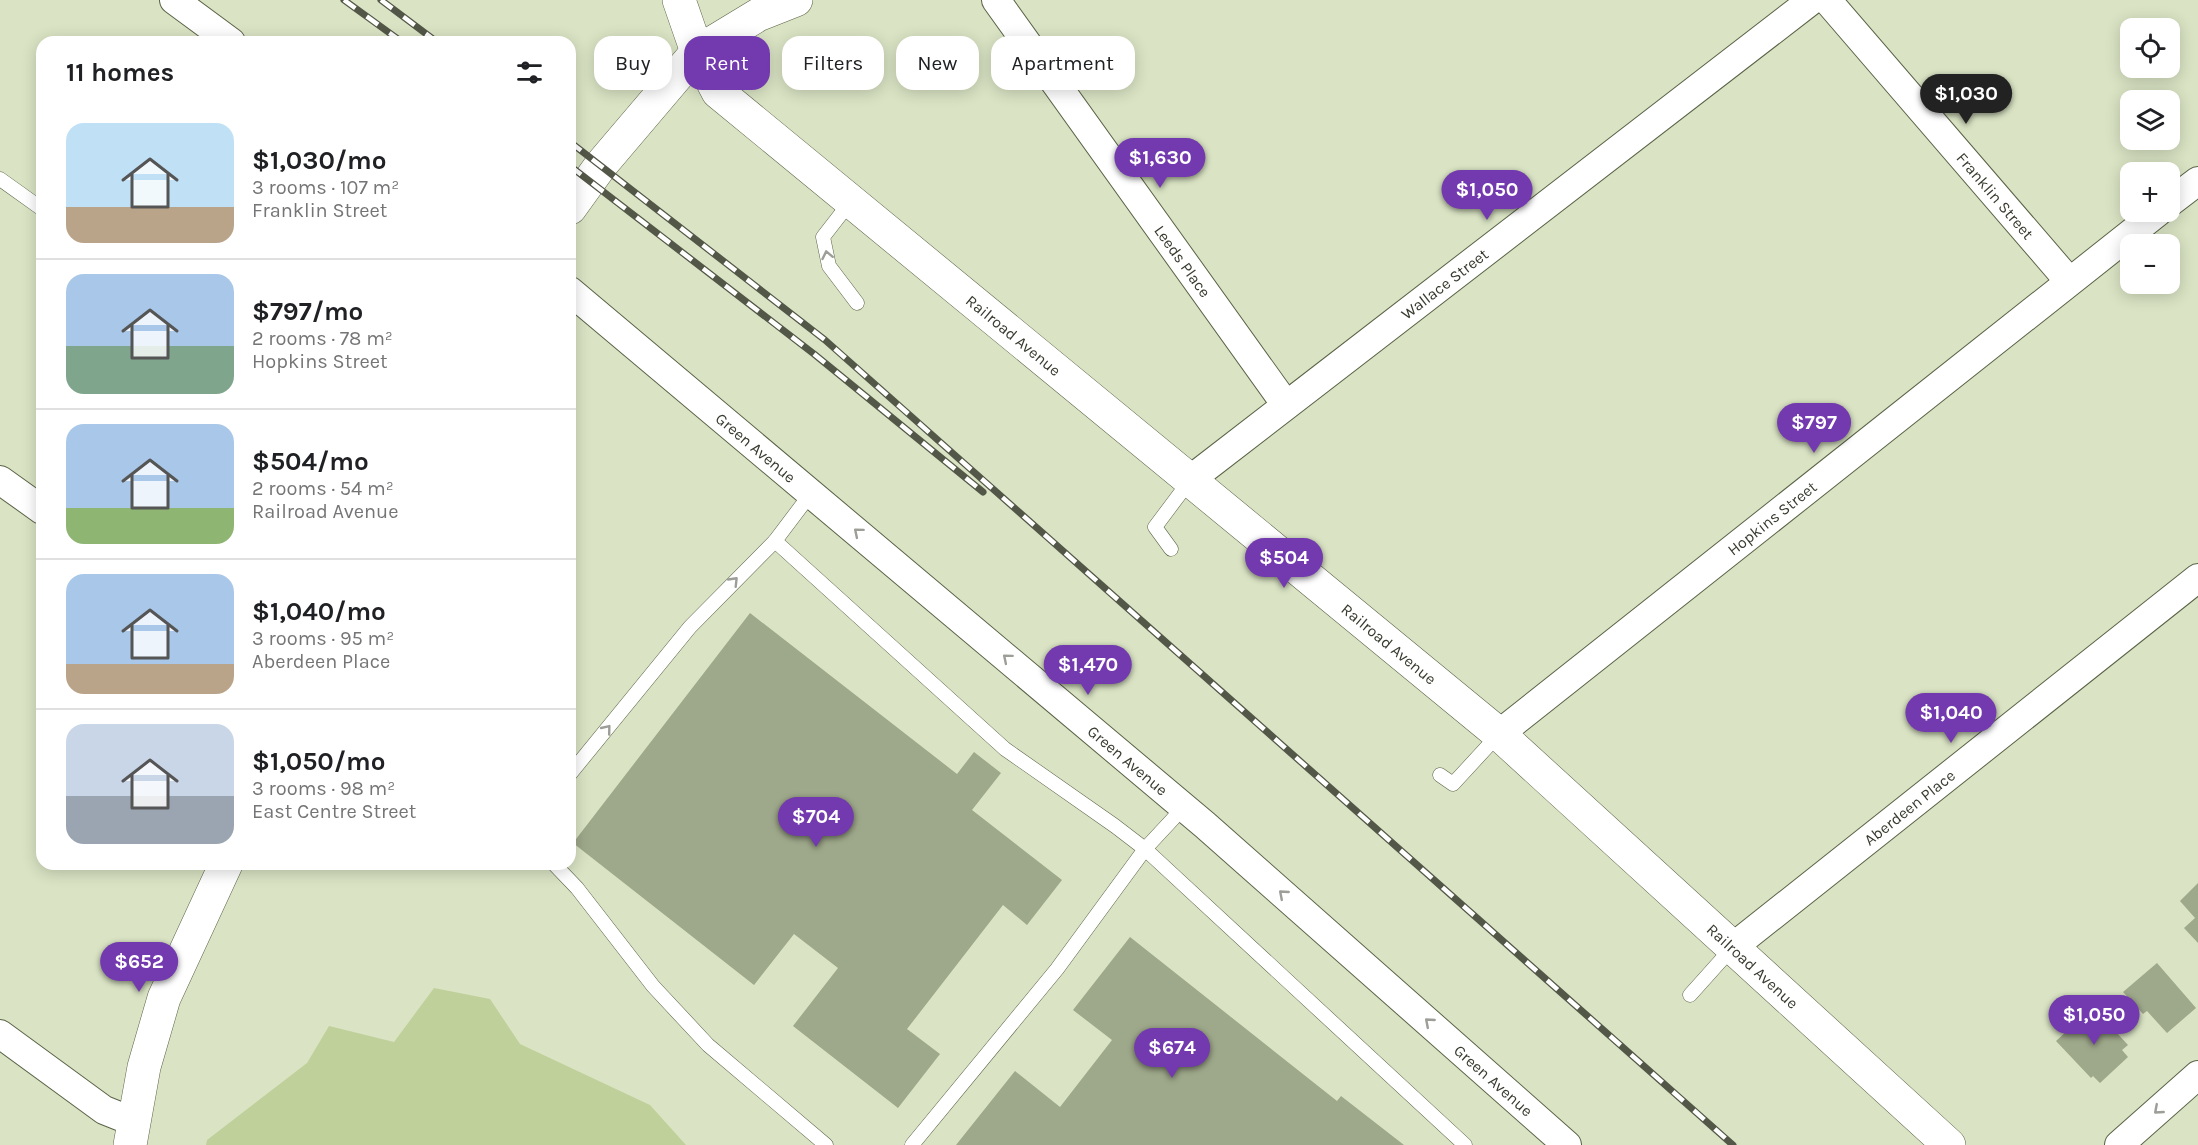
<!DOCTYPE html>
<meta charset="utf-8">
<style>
body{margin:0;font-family:Karla,sans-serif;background:#f2f2f2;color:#202124;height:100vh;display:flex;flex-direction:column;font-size:22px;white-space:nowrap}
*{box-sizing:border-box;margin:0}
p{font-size:20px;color:#757577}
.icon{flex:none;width:33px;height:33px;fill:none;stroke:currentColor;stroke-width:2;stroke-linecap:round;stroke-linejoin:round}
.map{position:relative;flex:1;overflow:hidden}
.panel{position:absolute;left:36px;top:36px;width:540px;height:834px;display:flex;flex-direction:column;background:#fff;border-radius:18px;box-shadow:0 3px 15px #0003}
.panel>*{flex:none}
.guide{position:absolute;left:594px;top:36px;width:570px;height:54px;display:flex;gap:12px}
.fabs{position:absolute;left:2120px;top:18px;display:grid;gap:12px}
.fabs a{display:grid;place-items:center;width:60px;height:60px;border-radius:12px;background:#fff;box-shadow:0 3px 15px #0003;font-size:30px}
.price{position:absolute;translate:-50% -51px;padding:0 14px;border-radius:21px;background:#7339af;color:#fff;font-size:20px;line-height:39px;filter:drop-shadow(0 2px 3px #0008)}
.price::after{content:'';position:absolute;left:50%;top:36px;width:18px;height:14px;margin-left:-9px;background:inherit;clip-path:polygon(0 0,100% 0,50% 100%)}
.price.active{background:#222;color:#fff}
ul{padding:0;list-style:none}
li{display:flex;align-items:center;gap:18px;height:150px;padding:0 30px}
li+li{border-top:2px solid #e0e0e0}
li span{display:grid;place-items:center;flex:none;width:168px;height:120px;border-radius:18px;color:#555}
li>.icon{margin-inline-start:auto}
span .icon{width:72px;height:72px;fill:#fffc;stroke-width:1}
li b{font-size:26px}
h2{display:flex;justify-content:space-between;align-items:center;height:72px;padding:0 30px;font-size:26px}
.pill{padding:0 21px;border-radius:18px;background:#fff;box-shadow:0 3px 15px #0003;font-size:21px;line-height:54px}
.pill.active{background:#7339af;color:#fff}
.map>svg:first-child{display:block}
.green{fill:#bfd09a}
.building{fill:#9ea88a}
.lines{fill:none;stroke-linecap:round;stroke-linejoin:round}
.service-casing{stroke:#5a6347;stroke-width:15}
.minor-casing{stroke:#5a6347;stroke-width:30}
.tertiary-casing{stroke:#5a6347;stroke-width:34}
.service{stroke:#fff;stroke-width:14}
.minor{stroke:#fff;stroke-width:28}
.tertiary{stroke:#fff;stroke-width:33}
.rail-casing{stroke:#525747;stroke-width:7}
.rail{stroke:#fff;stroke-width:4.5;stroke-dasharray:14;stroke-linecap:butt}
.oneway{stroke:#9c9e97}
.labels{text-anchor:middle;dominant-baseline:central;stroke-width:5;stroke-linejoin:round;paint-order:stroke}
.street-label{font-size:16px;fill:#383c2f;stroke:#fff}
</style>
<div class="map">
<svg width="2198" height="1145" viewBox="0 0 2198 1145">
<rect width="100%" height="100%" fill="#dae4c4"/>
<path class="green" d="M 434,988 L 490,999 L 520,1044 L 650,1105 L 686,1145 L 206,1145 L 207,1140 L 307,1063 L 329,1026 L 394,1042 Z"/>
<g class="building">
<path d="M 750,613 L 957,774 L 974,752 L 1001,773 L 972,810 L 1062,880 L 1027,925 L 1003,905 L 907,1029 L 940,1054 L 898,1108 L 793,1026 L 838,968 L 794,934 L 754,985 L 573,843 Z"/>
<path d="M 2198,883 L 2198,943 L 2184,928 L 2195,918 L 2180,901 Z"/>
<path d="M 1130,937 L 1337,1101 L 1341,1096 L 1404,1145 L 956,1145 L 1015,1071 L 1060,1107 L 1112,1040 L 1073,1010 Z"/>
<path d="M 2157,963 L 2196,1008 L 2167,1033 L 2147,1011 L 2143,1014 L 2123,992 Z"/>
<path d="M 2093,1007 L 2128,1045 L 2122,1050 L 2128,1057 L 2100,1083 L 2093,1076 L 2091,1078 L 2056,1041 Z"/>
</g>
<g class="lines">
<g class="service-casing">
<g id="service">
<path d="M 0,179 L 42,209"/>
<path d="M 851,201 L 823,237 L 829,266 L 857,303"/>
<path d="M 775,541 L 1005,749 L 1115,826 L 1145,849 L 1465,1145"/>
<path d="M 1171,549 L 1155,527 L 1191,479"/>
<path d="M 570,774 L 690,627 L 775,541 L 812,492"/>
<path d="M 1440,775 L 1453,784 L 1499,734"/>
<path d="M 554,864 L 577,888 L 653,986 L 708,1045 L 826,1145"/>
<path d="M 1690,995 L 1733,947"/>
<path d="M 912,1145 L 1057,969 L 1145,849 L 1184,807"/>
</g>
</g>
<g class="minor-casing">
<g id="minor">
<path d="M 174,0 L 231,42"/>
<path id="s1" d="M 996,0 L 1286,405"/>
<path id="s2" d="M 1827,0 L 2069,281"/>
<path d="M 2169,203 L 2198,181"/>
<path id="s3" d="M 570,291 L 1205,825 L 1567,1145"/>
<path id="s4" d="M 1191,479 L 1812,0"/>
<path d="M 0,480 L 42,510"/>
<path id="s5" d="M 1499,734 L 2158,212"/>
<path id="s6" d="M 1733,947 L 2198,578"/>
<path d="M 0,1034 L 104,1110 L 134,1122"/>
<path d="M 2119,1145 L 2198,1075"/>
</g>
</g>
<g class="tertiary-casing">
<g id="tertiary">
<path id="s7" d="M 679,0 L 697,52 L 718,92 L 1499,734 L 1949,1145"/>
<path d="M 570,208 L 601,165 L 697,52 L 758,15 L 796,0"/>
<path d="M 130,1145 L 144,1067 L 164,998 L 226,864"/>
</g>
</g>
<use href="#service" class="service"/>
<use href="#minor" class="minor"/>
<use href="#tertiary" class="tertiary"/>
<g class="rail-casing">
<g id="rail">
<path d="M 344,0 L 402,42"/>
<path d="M 381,0 L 437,42"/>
<path d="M 570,142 L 825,340 L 1733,1145"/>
<path d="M 570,166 L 814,354 L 983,492"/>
</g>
</g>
<use href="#rail" class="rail"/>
</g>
<defs><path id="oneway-chevron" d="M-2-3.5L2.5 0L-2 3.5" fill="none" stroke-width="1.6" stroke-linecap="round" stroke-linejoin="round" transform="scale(1.5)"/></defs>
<g class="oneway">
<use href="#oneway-chevron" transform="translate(827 255) rotate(-102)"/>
<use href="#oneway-chevron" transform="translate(858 532) rotate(-140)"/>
<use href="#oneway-chevron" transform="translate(734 581) rotate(-46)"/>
<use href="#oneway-chevron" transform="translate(1007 658) rotate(-140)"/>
<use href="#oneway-chevron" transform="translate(607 729) rotate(-51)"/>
<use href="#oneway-chevron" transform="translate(1283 894) rotate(-139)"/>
<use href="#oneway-chevron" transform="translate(1429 1022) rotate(-139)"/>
<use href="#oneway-chevron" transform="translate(2158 1110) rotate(139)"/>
</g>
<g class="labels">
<g class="street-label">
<text stroke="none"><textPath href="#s2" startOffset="258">Franklin Street</textPath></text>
<text stroke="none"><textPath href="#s1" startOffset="321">Leeds Place</textPath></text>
<text stroke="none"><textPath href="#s4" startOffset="320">Wallace Street</textPath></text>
<text stroke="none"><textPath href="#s7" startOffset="483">Railroad Avenue</textPath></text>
<text stroke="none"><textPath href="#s3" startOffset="243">Green Avenue</textPath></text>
<text stroke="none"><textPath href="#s5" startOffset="348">Hopkins Street</textPath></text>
<text stroke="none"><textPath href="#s7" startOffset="969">Railroad Avenue</textPath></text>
<text stroke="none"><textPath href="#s3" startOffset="729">Green Avenue</textPath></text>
<text stroke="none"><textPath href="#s6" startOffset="225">Aberdeen Place</textPath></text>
<text stroke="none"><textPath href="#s7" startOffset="1455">Railroad Avenue</textPath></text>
<text stroke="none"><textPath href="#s3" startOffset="1215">Green Avenue</textPath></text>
</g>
</g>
</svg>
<div class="fabs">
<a><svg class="icon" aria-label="locate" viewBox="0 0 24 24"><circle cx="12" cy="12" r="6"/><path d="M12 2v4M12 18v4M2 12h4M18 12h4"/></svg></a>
<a><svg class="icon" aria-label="layers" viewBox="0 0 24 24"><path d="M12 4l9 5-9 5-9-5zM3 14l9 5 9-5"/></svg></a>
<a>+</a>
<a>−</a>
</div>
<b class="price active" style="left:1966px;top:125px">$1,030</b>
<b class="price" style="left:1160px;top:189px">$1,630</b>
<b class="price" style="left:1487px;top:221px">$1,050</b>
<b class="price" style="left:1814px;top:454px">$797</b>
<b class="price" style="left:1284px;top:589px">$504</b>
<b class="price" style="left:1088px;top:696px">$1,470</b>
<b class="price" style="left:1951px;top:744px">$1,040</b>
<b class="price" style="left:816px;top:848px">$704</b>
<b class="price" style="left:139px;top:993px">$652</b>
<b class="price" style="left:2094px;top:1046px">$1,050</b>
<b class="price" style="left:1172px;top:1079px">$674</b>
<div class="guide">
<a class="pill">Buy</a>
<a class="pill active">Rent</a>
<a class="pill">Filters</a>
<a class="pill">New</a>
<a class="pill">Apartment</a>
</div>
<section class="panel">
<h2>11 homes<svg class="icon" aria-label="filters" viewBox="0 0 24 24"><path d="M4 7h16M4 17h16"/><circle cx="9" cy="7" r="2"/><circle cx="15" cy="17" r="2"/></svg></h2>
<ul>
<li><span style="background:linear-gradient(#bfe0f5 70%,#b9a48a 0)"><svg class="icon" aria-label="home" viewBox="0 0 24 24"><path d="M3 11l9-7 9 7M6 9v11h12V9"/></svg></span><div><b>$1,030/mo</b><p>3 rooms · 107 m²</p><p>Franklin Street</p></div></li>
<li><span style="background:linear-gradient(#a9c7e8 60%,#7fa58c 0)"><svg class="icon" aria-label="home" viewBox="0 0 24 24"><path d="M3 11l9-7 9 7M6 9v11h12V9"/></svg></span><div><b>$797/mo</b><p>2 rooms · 78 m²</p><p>Hopkins Street</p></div></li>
<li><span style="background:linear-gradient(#a9c7e8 70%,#8fb573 0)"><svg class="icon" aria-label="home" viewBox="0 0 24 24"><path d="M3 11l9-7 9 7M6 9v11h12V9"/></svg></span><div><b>$504/mo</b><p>2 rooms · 54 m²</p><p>Railroad Avenue</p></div></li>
<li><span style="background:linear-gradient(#a9c7e8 75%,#b9a48a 0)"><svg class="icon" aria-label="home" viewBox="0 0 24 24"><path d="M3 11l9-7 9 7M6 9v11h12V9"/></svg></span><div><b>$1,040/mo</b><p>3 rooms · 95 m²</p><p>Aberdeen Place</p></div></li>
<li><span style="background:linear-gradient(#c9d6e8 60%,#9aa5b1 0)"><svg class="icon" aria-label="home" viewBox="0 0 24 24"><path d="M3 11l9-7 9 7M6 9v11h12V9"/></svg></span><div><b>$1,050/mo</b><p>3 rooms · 98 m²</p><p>East Centre Street</p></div></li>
</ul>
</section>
</div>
